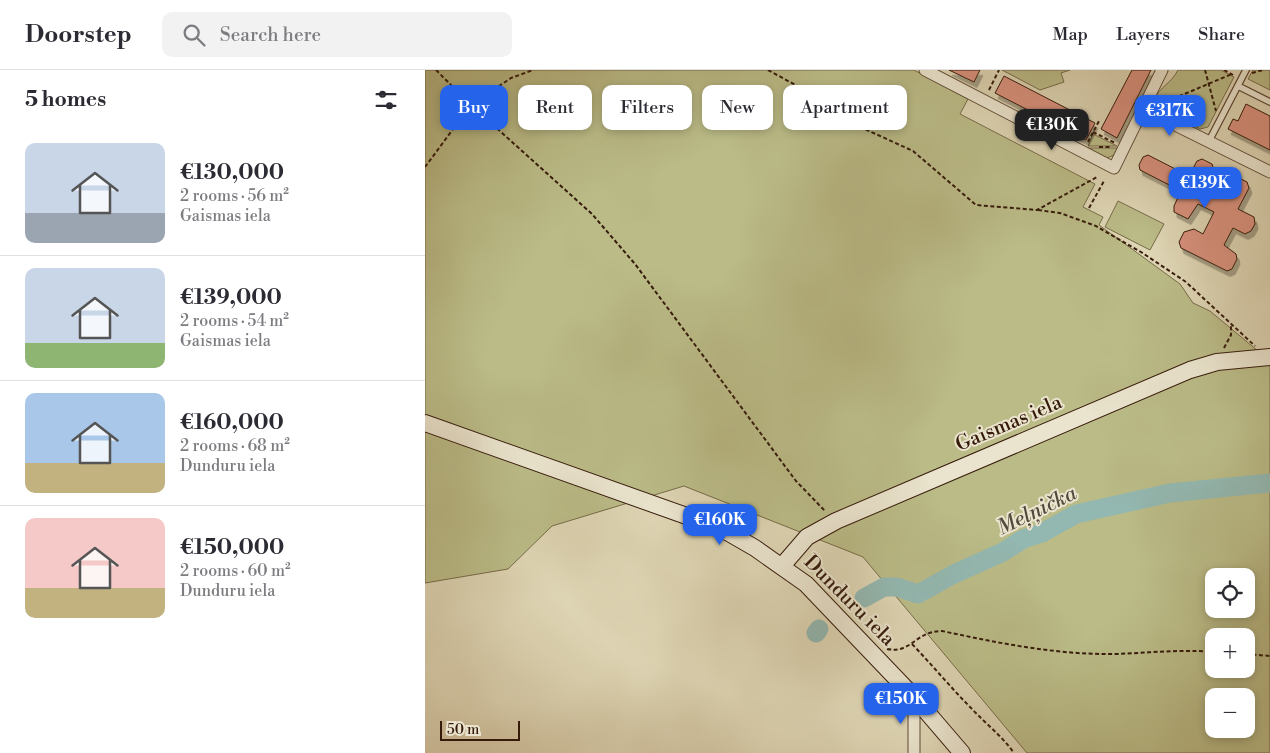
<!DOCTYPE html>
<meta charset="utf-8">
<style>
body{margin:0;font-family:"Libre Bodoni",serif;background:#f2f2f3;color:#2b2b33;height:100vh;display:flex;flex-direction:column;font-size:19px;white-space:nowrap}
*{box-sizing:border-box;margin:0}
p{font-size:16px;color:#7c7c81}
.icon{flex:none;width:28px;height:28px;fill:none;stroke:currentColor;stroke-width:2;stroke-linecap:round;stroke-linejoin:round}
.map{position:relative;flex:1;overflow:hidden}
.drawer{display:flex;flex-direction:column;background:#fff;width:425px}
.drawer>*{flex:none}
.banner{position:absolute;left:15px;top:15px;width:475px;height:45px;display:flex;gap:10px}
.controls{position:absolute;left:780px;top:498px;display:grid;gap:10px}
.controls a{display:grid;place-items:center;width:50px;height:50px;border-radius:10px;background:#fff;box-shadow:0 2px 8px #0003;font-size:25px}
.scale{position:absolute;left:15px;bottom:12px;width:80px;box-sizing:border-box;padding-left:5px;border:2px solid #361b0b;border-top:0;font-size:14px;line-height:18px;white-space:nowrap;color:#361b0b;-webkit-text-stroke:4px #eae4ce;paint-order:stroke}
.price{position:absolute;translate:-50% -42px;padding:0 11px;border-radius:10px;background:#2563eb;color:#fff;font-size:16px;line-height:32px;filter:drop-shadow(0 1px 2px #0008)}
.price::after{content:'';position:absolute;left:50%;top:30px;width:15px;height:11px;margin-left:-8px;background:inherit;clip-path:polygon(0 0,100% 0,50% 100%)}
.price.on{background:#222;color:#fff}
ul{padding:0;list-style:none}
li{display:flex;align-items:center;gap:15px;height:125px;padding:0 25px}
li+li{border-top:1px solid #e1e1e2}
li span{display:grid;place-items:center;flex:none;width:140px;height:100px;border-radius:10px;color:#555}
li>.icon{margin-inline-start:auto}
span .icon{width:60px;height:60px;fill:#fffc;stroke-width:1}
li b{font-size:21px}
h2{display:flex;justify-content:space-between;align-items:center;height:60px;padding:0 25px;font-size:21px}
.tag{padding:0 18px;border-radius:10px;background:#fff;box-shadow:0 2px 8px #0003;font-size:18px;line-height:45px}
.tag.on{background:#2563eb;color:#fff}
header{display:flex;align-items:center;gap:30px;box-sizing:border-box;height:70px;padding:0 25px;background:#fff;border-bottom:1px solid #e1e1e2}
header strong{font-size:24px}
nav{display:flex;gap:28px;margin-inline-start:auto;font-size:18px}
.search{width:350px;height:45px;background:#f2f2f3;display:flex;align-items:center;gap:12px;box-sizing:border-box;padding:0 18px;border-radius:10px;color:#7c7c81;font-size:19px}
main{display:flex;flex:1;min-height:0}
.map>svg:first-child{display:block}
.green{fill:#babb87;stroke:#786b49;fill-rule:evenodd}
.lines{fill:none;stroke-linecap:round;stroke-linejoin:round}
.river{stroke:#93b8b1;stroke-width:19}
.building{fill:#d9917e;stroke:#361b0b;filter:url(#shadow)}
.lane-casing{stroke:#604a35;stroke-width:8}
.street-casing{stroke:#604a35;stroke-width:13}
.secondary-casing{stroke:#361b0b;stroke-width:18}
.path{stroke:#361b0b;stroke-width:2;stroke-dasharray:4 2.5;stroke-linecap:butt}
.lane{stroke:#eae4ce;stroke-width:5.5}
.street{stroke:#eae4ce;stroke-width:11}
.secondary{stroke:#eae4ce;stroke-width:16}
.labels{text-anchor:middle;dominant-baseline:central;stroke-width:4;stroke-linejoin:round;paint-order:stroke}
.street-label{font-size:20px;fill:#361b0b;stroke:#eae4ce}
.water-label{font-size:21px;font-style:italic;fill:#524a3d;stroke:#eae4ce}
</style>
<header>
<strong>Doorstep</strong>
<div class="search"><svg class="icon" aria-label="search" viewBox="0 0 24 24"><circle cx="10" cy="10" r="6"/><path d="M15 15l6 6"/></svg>Search here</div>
<nav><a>Map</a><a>Layers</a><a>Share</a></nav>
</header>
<main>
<section class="drawer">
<h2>5 homes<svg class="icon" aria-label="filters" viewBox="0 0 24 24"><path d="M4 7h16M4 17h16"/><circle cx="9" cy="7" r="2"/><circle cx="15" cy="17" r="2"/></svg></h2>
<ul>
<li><span style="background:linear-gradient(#c9d6e8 70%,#9aa5b1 0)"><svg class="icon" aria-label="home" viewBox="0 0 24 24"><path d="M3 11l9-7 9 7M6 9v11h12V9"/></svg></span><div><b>€130,000</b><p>2 rooms · 56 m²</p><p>Gaismas iela</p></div></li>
<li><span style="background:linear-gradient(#c9d6e8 75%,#8fb573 0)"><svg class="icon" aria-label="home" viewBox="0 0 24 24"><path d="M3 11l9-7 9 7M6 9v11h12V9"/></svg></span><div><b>€139,000</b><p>2 rooms · 54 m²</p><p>Gaismas iela</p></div></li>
<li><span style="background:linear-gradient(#a9c7e8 70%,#c2b280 0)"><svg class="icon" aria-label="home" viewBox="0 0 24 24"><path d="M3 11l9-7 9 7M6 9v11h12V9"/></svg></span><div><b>€160,000</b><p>2 rooms · 68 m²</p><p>Dunduru iela</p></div></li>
<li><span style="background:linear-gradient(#f6c9c9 70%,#c2b280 0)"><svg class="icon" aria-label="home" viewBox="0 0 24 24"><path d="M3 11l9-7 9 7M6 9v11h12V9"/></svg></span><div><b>€150,000</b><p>2 rooms · 60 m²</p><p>Dunduru iela</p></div></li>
</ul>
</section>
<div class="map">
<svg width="845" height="683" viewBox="0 0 845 683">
<defs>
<filter id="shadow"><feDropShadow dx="3" dy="5.5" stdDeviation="0" flood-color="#0004"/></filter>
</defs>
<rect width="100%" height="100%" fill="#ded5b4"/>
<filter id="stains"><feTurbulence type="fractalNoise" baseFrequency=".004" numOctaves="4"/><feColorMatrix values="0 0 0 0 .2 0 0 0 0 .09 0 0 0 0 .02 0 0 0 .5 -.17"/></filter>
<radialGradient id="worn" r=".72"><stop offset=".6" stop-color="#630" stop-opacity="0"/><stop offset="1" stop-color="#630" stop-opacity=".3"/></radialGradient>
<g class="green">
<path d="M 0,0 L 489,0 L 543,29 L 535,44 L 670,114 L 658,137 L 678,147 L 674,155 L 755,214 L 768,233 L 785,241 L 839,286 L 845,294 L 845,683 L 602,683 L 438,487 L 259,416 L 127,456 L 83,499 L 0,513 ZM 789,506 L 821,506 L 821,539 L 789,539 ZM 789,566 L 821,566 L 821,599 L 789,599 ZM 789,626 L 821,626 L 821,659 L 789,659 Z"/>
<path d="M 577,0 L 645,0 L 636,3 L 639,12 L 615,20 Z"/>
<path d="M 753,0 L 796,0 L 809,7 L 783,57 L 775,59 L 730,36 L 729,30 C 735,16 746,14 753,0 Z"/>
<path d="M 828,0 L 845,0 L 845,20 L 823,9 Z"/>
<path d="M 668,64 L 692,76 L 663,76 Z"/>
<path d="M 663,78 L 693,78 L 689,85 L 682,88 Z"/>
<path d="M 693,131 L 739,154 L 725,180 L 680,157 Z"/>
</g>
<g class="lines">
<g class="river">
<path d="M 439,528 L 459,517 L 472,517 L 493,524 L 529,504 L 578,482 L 598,469 L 617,463 L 651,444 L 745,423 L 845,413"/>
<path d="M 391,563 L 394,559"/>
</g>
</g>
<g class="building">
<path d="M 524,0 L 555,0 L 549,12 Z"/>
<path d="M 707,0 L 726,0 L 692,68 L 676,59 Z"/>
<path d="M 579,6 L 670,53 L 661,70 L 570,23 Z"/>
<path d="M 821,34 L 845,46 L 845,80 L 803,59 L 808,49 L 813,51 Z"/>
<path d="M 723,85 L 764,106 L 772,91 L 777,89 L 787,94 L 789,100 L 782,112 L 802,123 L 809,110 L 814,108 L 822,112 L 824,118 L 813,139 L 829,147 L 830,154 L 826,161 L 820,164 L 808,158 L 799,175 L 811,184 L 812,189 L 807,199 L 802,201 L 756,178 L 754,172 L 759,162 L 769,159 L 778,164 L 789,142 L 773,134 L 763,149 L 749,142 L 749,136 L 756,121 L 715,100 L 714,95 L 718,87 Z"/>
</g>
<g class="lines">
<g class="lane-casing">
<g id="lane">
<path d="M 813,16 L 845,32"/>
<path d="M 784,71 L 821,0"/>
</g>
</g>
<g class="street-casing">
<g id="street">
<path d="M 500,0 L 689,98 L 737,0"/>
<path d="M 718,39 L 845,102"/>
<path d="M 489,627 L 489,683"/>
</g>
</g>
<g class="secondary-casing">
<g id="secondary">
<path d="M 0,353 L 270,449 L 304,463 L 330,478 L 381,514 L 489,627 L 537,683"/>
<path d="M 357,496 L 382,467 L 411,451 L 765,300 L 792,292 L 845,287"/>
</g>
</g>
<g class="path">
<path d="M 11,0 L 46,35 L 167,144 L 210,194 L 371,411 L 400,441"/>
<path d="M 343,0 L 385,23 L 406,48 L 431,55 L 488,81 L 551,135 L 612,140 L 672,107"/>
<path d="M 780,0 L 791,41"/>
<path d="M 799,0 L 808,5"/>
<path d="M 827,3 L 838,0"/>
<path d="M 564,20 L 574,0"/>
<path d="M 737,36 L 757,25 L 807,4"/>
<path d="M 668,62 L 690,73"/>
<path d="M 663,72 L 675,49"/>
<path d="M 674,77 L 687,77"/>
<path d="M 0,97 L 46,35 L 86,8 L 108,0"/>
<path d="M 664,138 L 679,111"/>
<path d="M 613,140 L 635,143 L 671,156 L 716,182 L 761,212 L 830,276"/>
<path d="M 799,278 L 806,265 L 806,255"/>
<path d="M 487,574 C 508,596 527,619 548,640 C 562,655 577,666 589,683"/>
<path d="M 462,579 C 487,584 490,561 517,561 C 574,573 631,585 690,584 C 723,583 755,579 789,582"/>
<path d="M 821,584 L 845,586"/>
</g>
<use href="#lane" class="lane"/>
<use href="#street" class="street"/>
<use href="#secondary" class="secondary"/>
</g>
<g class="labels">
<g class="street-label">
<text transform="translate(584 354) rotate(-23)">Gaismas iela</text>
<text transform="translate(424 531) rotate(45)">Dunduru iela</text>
</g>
<g class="water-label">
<text transform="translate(612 441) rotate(-26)">Meļņička</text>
</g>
</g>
<rect width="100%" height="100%" filter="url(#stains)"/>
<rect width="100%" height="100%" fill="url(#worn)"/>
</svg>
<div class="controls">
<a><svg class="icon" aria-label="locate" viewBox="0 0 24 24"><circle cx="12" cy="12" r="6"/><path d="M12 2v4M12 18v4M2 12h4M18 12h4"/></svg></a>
<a>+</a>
<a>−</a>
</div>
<div class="scale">50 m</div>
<b class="price" style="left:745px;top:67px">€317K</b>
<b class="price on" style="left:627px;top:81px">€130K</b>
<b class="price" style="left:780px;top:139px">€139K</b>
<b class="price" style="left:295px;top:476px">€160K</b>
<b class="price" style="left:476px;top:655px">€150K</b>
<div class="banner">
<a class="tag on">Buy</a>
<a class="tag">Rent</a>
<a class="tag">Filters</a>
<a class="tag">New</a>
<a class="tag">Apartment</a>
</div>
</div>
</main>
